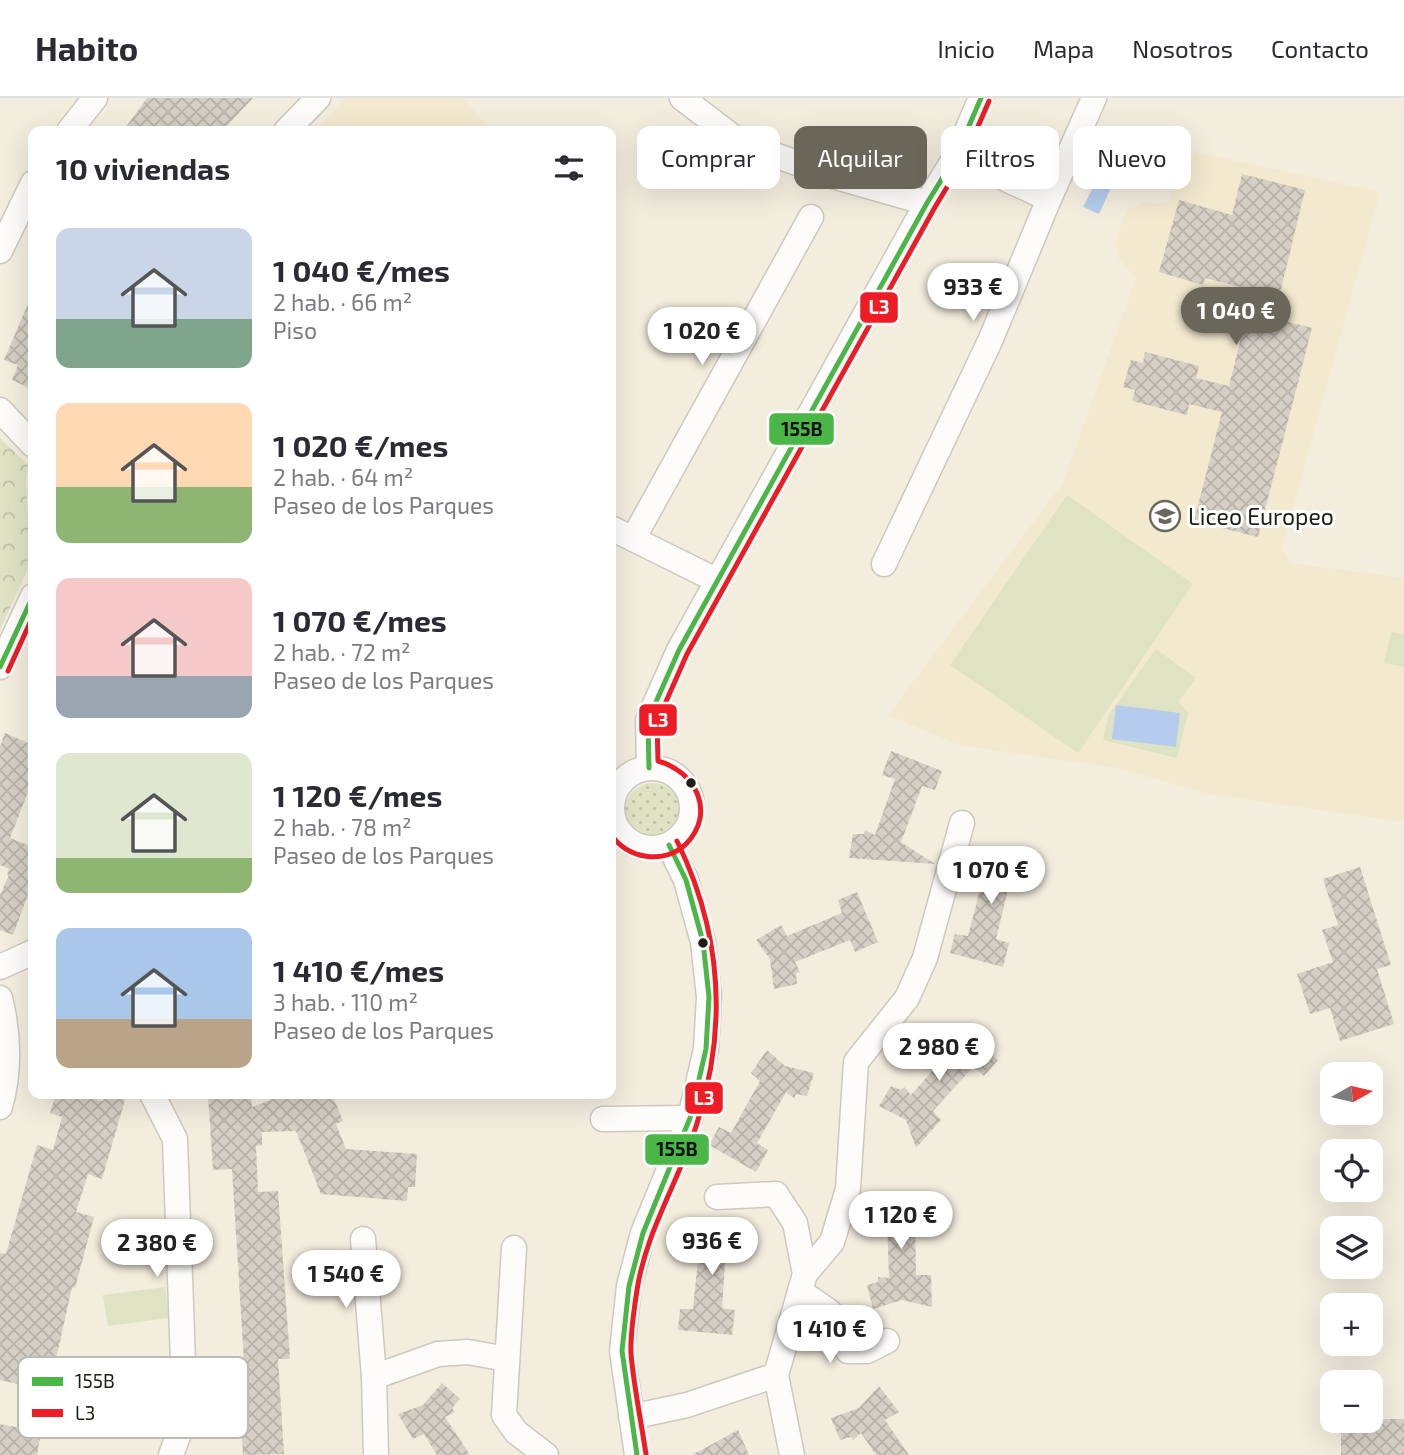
<!DOCTYPE html>
<html lang="es">
<meta charset="utf-8">
<style>
body{margin:0;font-family:"Exo 2",sans-serif;background:#f2f2f3;color:#2b2b33;height:100vh;display:flex;flex-direction:column;font-size:26px;white-space:nowrap}
*{box-sizing:border-box;margin:0}
p{font-size:23px;color:#7c7c81}
.icon{flex:none;width:38px;height:38px;fill:none;stroke:currentColor;stroke-width:2;stroke-linecap:round;stroke-linejoin:round}
.map{position:relative;flex:1;overflow:hidden}
.panel{position:absolute;left:28px;top:28px;width:588px;height:973px;display:flex;flex-direction:column;background:#fff;border-radius:14px;box-shadow:0 7px 28px #0002}
.panel>*{flex:none}
.top-card{position:absolute;left:637px;top:28px;width:662px;height:63px;display:flex;gap:14px}
.needle{width:46px;rotate:82deg}
.tools{position:absolute;left:1320px;top:964px;display:grid;gap:14px}
.tools a{display:grid;place-items:center;width:63px;height:63px;border-radius:14px;background:#fff;box-shadow:0 7px 28px #0002;font-size:35px}
.price{position:absolute;translate:-50% -60px;padding:0 16px;border-radius:24px;background:#fff;color:#222;font-size:23px;line-height:46px;filter:drop-shadow(0 2px 4px #0008)}
.price::after{content:'';position:absolute;left:50%;top:42px;width:21px;height:16px;margin-left:-10px;background:inherit;clip-path:polygon(0 0,100% 0,50% 100%)}
.price.current{background:#6a665a;color:#fff}
ul{padding:0;list-style:none}
li{display:flex;align-items:center;gap:21px;height:175px;padding:0 28px}
li span{display:grid;place-items:center;flex:none;width:196px;height:140px;border-radius:14px;color:#555}
li>.icon{margin-inline-start:auto}
span .icon{width:84px;height:84px;fill:#fffc;stroke-width:1}
li b{font-size:30px}
h2{display:flex;justify-content:space-between;align-items:center;height:84px;padding:0 28px;font-size:30px}
.tag{padding:0 24px;border-radius:14px;background:#fff;box-shadow:0 7px 28px #0002;font-size:24px;line-height:63px}
.tag.current{background:#6a665a;color:#fff}
header{display:flex;align-items:center;gap:42px;box-sizing:border-box;height:98px;padding:0 35px;background:#fff;border-bottom:2px solid #e1e1e2}
header strong{font-size:33px}
nav{display:flex;gap:38px;margin-inline-start:auto;font-size:24px}
.map>svg:first-child{display:block}
.built{fill:#f3e9cf}
.grass{fill:url(#grass-dots)}
.park{fill:url(#park-crowns)}
.pitch{fill:#dfe3c4}
.water{fill:#b5ccee}
.building{fill:url(#building-cross-hatch)}
.lines{fill:none;stroke-linecap:round;stroke-linejoin:round}
.minor-casing{stroke:#cec9be;stroke-width:27}
.minor{stroke:#fdfcfa;stroke-width:24}
.bus-1-casing{stroke:#fff;stroke-width:10}
.bus-2-casing{stroke:#fff;stroke-width:10}
.bus-1{stroke:#4ab747;stroke-width:5}
.bus-2{stroke:#ee1c25;stroke-width:5}
.bus-dot{fill:#211d13;stroke:#fff;stroke-width:2.5}
.labels{text-anchor:middle;dominant-baseline:central;stroke-width:6;stroke-linejoin:round;paint-order:stroke}
.poi-label{font-size:23px;fill:#211d13;stroke:#fff;text-anchor:start}
.key{fill:#fff;stroke:#bcbbb8;stroke-width:2}
.key-label{font-size:19px;fill:#211d13}
.line-badge{stroke:#fff;stroke-width:2.5}
.badge-label{font-size:19px;text-anchor:middle;font-weight:bold;fill:#fff}
.pale-badge-label{font-size:19px;text-anchor:middle;font-weight:bold;fill:#111}
</style>
<header>
<strong>Habito</strong>
<nav><a>Inicio</a><a>Mapa</a><a>Nosotros</a><a>Contacto</a></nav>
</header>
<div class="map">
<svg width="1404" height="1357" viewBox="0 0 1404 1357">
<defs>
<pattern id="grass-dots" width="8" height="8" patternUnits="userSpaceOnUse" patternTransform="scale(1.75)"><rect width="8" height="8" fill="#dfe3c4"/><path d="M2 2h.1M6 6h.1" fill="none" stroke="#bfc2a8" stroke-width="1.8" stroke-linecap="round"/></pattern>
<pattern id="park-crowns" width="20" height="18" patternUnits="userSpaceOnUse" patternTransform="scale(1.75)"><rect width="20" height="18" fill="#dfe3c4"/><path d="M2 6a3 3 0 1 1 6 0M12 15a3 3 0 1 1 6 0" fill="none" stroke="#bfc2a8"/></pattern>
<pattern id="building-cross-hatch" width="8" height="8" patternUnits="userSpaceOnUse" patternTransform="scale(1.75)"><rect width="8" height="8" fill="#d6cfc5"/><path d="M0 0l8 8M0 8l8-8" fill="none" stroke="#b7b1a8"/></pattern>
</defs>
<rect width="100%" height="100%" fill="#f3edde"/>
<g class="built">
<path d="M 346,0 L 462,0 L 493,33 L 315,33 Z"/>
<path d="M 1195,54 L 1380,94 L 1282,450 L 1290,465 L 1404,480 L 1404,724 L 1209,696 L 1117,670 L 959,647 L 888,617 L 1063,385 L 1136,180 L 1119,161 L 1115,144 L 1127,112 L 1143,105 L 1167,105 Z"/>
</g>
<circle class="grass" cx="653" cy="713" r="28"/>
<path class="park" d="M 0,340 L 28,367 L 26,384 L 28,416 L 33,424 L 33,459 L 0,532 Z"/>
<g class="pitch">
<path d="M 1067,397 L 1193,486 L 1078,655 L 950,567 Z"/>
<path d="M 1391,534 L 1404,536 L 1404,569 L 1384,565 Z"/>
<path d="M 1156,551 L 1196,580 L 1178,604 L 1188,615 L 1177,660 L 1103,642 L 1108,618 Z"/>
<path d="M 165,1189 L 169,1220 L 108,1228 L 103,1197 Z"/>
</g>
<g class="water">
<path d="M 1101,74 L 1115,81 L 1099,116 L 1083,109 Z"/>
<path d="M 1116,607 L 1180,615 L 1176,649 L 1112,641 Z"/>
</g>
<g class="building">
<path d="M 147,0 L 253,0 L 222,33 L 123,33 Z"/>
<path d="M 1242,76 L 1305,92 L 1274,220 L 1312,230 L 1258,439 L 1194,423 L 1222,314 L 1189,306 L 1187,317 L 1132,303 L 1135,292 L 1123,289 L 1131,262 L 1143,265 L 1145,254 L 1199,268 L 1196,280 L 1229,288 L 1253,192 L 1205,180 L 1203,187 L 1159,174 L 1179,102 L 1232,117 Z"/>
<path d="M 33,194 L 33,292 L 12,282 L 18,267 L 4,262 Z"/>
<path d="M 5,635 L 33,647 L 33,681 L 10,740 L 33,749 L 33,783 L 13,837 L 0,832 L 0,797 L 9,777 L 7,776 L 9,771 L 0,767 L 0,649 Z"/>
<path d="M 891,653 L 942,673 L 935,692 L 922,688 L 901,744 L 935,766 L 849,760 L 853,736 L 864,736 L 865,732 L 875,737 L 895,681 L 882,677 Z"/>
<path d="M 981,749 L 1003,759 L 1032,758 L 1032,782 L 1021,783 L 1020,787 L 1010,783 L 996,841 L 1009,845 L 1003,869 L 950,855 L 955,836 L 968,838 L 983,780 L 971,775 Z"/>
<path d="M 1360,769 L 1391,867 L 1377,871 L 1394,926 L 1340,943 L 1330,910 L 1310,916 L 1297,876 L 1333,864 L 1322,832 L 1338,827 L 1323,781 Z"/>
<path d="M 857,794 L 878,844 L 855,854 L 850,842 L 795,864 L 800,874 L 796,875 L 797,886 L 774,891 L 770,861 L 756,842 L 781,827 L 787,838 L 842,815 L 838,802 Z"/>
<path d="M 958,925 L 998,962 L 984,978 L 973,969 L 933,1013 L 941,1022 L 916,1050 L 906,1022 L 879,1008 L 891,988 L 901,992 L 904,989 L 911,997 L 950,953 L 941,943 Z"/>
<path d="M 767,952 L 785,968 L 814,975 L 807,998 L 796,996 L 794,1000 L 786,994 L 757,1045 L 768,1052 L 756,1074 L 709,1047 L 719,1029 L 731,1035 L 760,983 L 751,975 Z"/>
<path d="M 56,996 L 79,996 L 103,1003 L 104,996 L 125,1002 L 102,1081 L 88,1076 L 76,1114 L 94,1119 L 75,1190 L 72,1189 L 49,1293 L 0,1282 L 0,1155 L 6,1156 L 37,1047 L 53,1052 L 62,1019 L 50,1015 Z"/>
<path d="M 251,996 L 252,1009 L 285,996 L 332,996 L 343,1023 L 336,1026 L 346,1051 L 417,1056 L 415,1089 L 408,1089 L 407,1103 L 321,1096 L 296,1033 L 262,1034 L 262,1047 L 256,1048 L 258,1094 L 278,1093 L 290,1261 L 278,1261 L 284,1356 L 243,1357 L 238,1280 L 245,1280 L 232,1071 L 213,1072 L 208,997 Z"/>
<path d="M 897,1094 L 927,1095 L 928,1116 L 915,1117 L 916,1177 L 931,1177 L 932,1209 L 902,1202 L 873,1211 L 867,1187 L 878,1184 L 878,1179 L 889,1180 L 887,1121 L 874,1121 L 873,1096 Z"/>
<path d="M 693,1121 L 715,1128 L 744,1122 L 748,1146 L 737,1149 L 736,1153 L 726,1151 L 722,1210 L 735,1212 L 732,1237 L 678,1232 L 680,1211 L 693,1211 L 699,1152 L 687,1149 Z"/>
<path d="M 442,1285 L 460,1301 L 452,1310 L 455,1314 L 445,1319 L 470,1357 L 437,1357 L 424,1336 L 413,1341 L 398,1316 L 423,1307 Z"/>
<path d="M 879,1288 L 899,1314 L 885,1322 L 909,1357 L 876,1357 L 861,1335 L 853,1342 L 851,1339 L 840,1342 L 831,1320 L 859,1310 Z"/>
<path d="M 1370,1321 L 1404,1321 L 1404,1357 L 1341,1357 L 1341,1323 L 1370,1323 Z"/>
<path d="M 0,1326 L 41,1334 L 37,1357 L 0,1357 Z"/>
<path d="M 738,1332 L 749,1357 L 692,1357 Z"/>
</g>
<g class="lines">
<g class="minor-casing">
<g id="minor">
<path d="M 682,0 L 741,45 L 836,79 L 927,105"/>
<path d="M 69,33 L 95,0"/>
<path d="M 286,33 L 318,0"/>
<path d="M 956,58 L 1049,101"/>
<path d="M 0,153 L 33,85"/>
<path d="M 0,312 L 33,347"/>
<path d="M 611,430 L 718,483"/>
<path d="M 633,441 L 811,119"/>
<path d="M 884,466 L 990,243 L 1049,101 L 1094,0"/>
<path d="M 0,569 L 33,498"/>
<path d="M 649,670 L 648,622 L 679,552 L 927,105 L 956,58 L 981,0"/>
<circle cx="652" cy="710" r="40"/>
<path d="M 0,869 L 33,854"/>
<path d="M 0,900 C 9,936 10,973 0,1009"/>
<path d="M 152,996 L 175,1041 L 185,1319 L 171,1357"/>
<path d="M 603,1021 L 690,1020"/>
<path d="M 717,1099 L 776,1096 L 795,1125 L 805,1176 L 776,1277 L 792,1357"/>
<path d="M 363,1141 L 374,1279"/>
<path d="M 514,1150 L 504,1317 L 516,1334 L 546,1357"/>
<path d="M 805,1176 L 832,1144 L 848,1091 L 856,964 L 907,900 L 925,860 L 962,725"/>
<path d="M 800,1193 L 830,1214 L 848,1253 L 867,1253 L 887,1243"/>
<path d="M 631,1319 L 687,1307 L 776,1277"/>
<path d="M 376,1357 L 374,1279 L 438,1256 L 468,1254 L 507,1261"/>
<path d="M 637,1357 L 622,1253 L 629,1188 L 643,1135 L 690,1020 L 706,951 L 709,899 L 703,844 L 686,782 L 669,747"/>
</g>
</g>
<use href="#minor" class="minor"/>
<g class="bus-1-casing">
<g id="bus-1">
<path d="M 0,569 L 33,498"/>
<path d="M 649,670 L 648,622 L 679,552 L 927,105 L 956,58 L 981,0"/>
<path d="M 637,1357 L 622,1253 L 629,1188 L 643,1135 L 690,1020 L 706,951 L 709,899 L 703,844 L 686,782 L 669,747"/>
</g>
</g>
<g class="bus-2-casing">
<g id="bus-2">
<path d="M 8,573 L 33,518"/>
<path d="M 611,736 C 626,761 665,767 686,746 C 717,714 695,673 658,663 L 657,624 L 687,556 L 935,109 L 964,61 L 989,3"/>
<path d="M 646,1356 C 641,1323 634,1289 631,1256 C 630,1236 634,1212 637,1192 C 646,1132 681,1080 698,1022 C 728,926 721,833 677,743"/>
</g>
</g>
<use href="#bus-1" class="bus-1"/>
<use href="#bus-2" class="bus-2"/>
</g>
<defs>
<g id="school-ring" transform="scale(1.575)"><circle r="9.5" fill="#fff" stroke="#6a665a" stroke-width="1.5"/><path d="M0-5L7-2L0 1L-7-2ZM-4 1L0 2.5L4 1V4Q0 6-4 4Z" fill="#6a665a"/></g>
</defs>
<g fill-rule="evenodd">
<use href="#school-ring" x="1165" y="418"/>
</g>
<g class="bus-dot">
<circle cx="691" cy="685" r="6"/>
<circle cx="703" cy="845" r="6"/>
</g>
<g class="labels">
<g class="poi-label">
<text x="1188" y="418">Liceo Europeo</text>
</g>
</g>
<rect x="18" y="1259" width="230" height="81" rx="10" class="key"/>
<rect x="32" y="1279" width="31" height="9" fill="#4ab747"/>
<rect x="32" y="1311" width="31" height="8" fill="#ee1c25"/>
<g class="key-label">
<text x="75" y="1290">155B</text>
<text x="75" y="1322">L3</text>
</g>
<g class="line-badge">
<rect x="859" y="193" width="40" height="33" rx="7" fill="#ee1c25"/>
<rect x="768" y="314" width="67" height="34" rx="7" fill="#4ab747"/>
<rect x="638" y="605" width="40" height="34" rx="7" fill="#ee1c25"/>
<rect x="684" y="983" width="40" height="34" rx="7" fill="#ee1c25"/>
<rect x="644" y="1035" width="66" height="33" rx="7" fill="#4ab747"/>
</g>
<g class="badge-label">
<text x="879" y="216">L3</text>
<text x="658" y="629">L3</text>
<text x="704" y="1007">L3</text>
</g>
<g class="pale-badge-label">
<text x="802" y="338">155B</text>
<text x="677" y="1058">155B</text>
</g>
</svg>
<div class="tools">
<a><svg class="needle" viewBox="-14 -14 28 28"><path d="M0-13l5 13h-10z" fill="#e53935"/><path d="M0 13l5-13h-10z" fill="#7c7c81"/></svg></a>
<a><svg class="icon" aria-label="locate" viewBox="0 0 24 24"><circle cx="12" cy="12" r="6"/><path d="M12 2v4M12 18v4M2 12h4M18 12h4"/></svg></a>
<a><svg class="icon" aria-label="layers" viewBox="0 0 24 24"><path d="M12 4l9 5-9 5-9-5zM3 14l9 5 9-5"/></svg></a>
<a>+</a>
<a>−</a>
</div>
<b class="price" style="left:973px;top:225px">933 €</b>
<b class="price current" style="left:1236px;top:249px">1 040 €</b>
<b class="price" style="left:702px;top:269px">1 020 €</b>
<b class="price" style="left:991px;top:808px">1 070 €</b>
<b class="price" style="left:939px;top:985px">2 980 €</b>
<b class="price" style="left:901px;top:1153px">1 120 €</b>
<b class="price" style="left:712px;top:1179px">936 €</b>
<b class="price" style="left:157px;top:1181px">2 380 €</b>
<b class="price" style="left:346px;top:1212px">1 540 €</b>
<b class="price" style="left:830px;top:1267px">1 410 €</b>
<div class="top-card">
<a class="tag">Comprar</a>
<a class="tag current">Alquilar</a>
<a class="tag">Filtros</a>
<a class="tag">Nuevo</a>
</div>
<section class="panel">
<h2>10 viviendas<svg class="icon" aria-label="filters" viewBox="0 0 24 24"><path d="M4 7h16M4 17h16"/><circle cx="9" cy="7" r="2"/><circle cx="15" cy="17" r="2"/></svg></h2>
<ul>
<li><span style="background:linear-gradient(#c9d6e8 65%,#7fa58c 0)"><svg class="icon" aria-label="home" viewBox="0 0 24 24"><path d="M3 11l9-7 9 7M6 9v11h12V9"/></svg></span><div><b>1 040 €/mes</b><p>2 hab. · 66 m²</p><p>Piso</p></div></li>
<li><span style="background:linear-gradient(#ffd9b3 60%,#8fb573 0)"><svg class="icon" aria-label="home" viewBox="0 0 24 24"><path d="M3 11l9-7 9 7M6 9v11h12V9"/></svg></span><div><b>1 020 €/mes</b><p>2 hab. · 64 m²</p><p>Paseo de los Parques</p></div></li>
<li><span style="background:linear-gradient(#f6c9c9 70%,#9aa5b1 0)"><svg class="icon" aria-label="home" viewBox="0 0 24 24"><path d="M3 11l9-7 9 7M6 9v11h12V9"/></svg></span><div><b>1 070 €/mes</b><p>2 hab. · 72 m²</p><p>Paseo de los Parques</p></div></li>
<li><span style="background:linear-gradient(#dfe7d0 75%,#8fb573 0)"><svg class="icon" aria-label="home" viewBox="0 0 24 24"><path d="M3 11l9-7 9 7M6 9v11h12V9"/></svg></span><div><b>1 120 €/mes</b><p>2 hab. · 78 m²</p><p>Paseo de los Parques</p></div></li>
<li><span style="background:linear-gradient(#a9c7e8 65%,#b9a48a 0)"><svg class="icon" aria-label="home" viewBox="0 0 24 24"><path d="M3 11l9-7 9 7M6 9v11h12V9"/></svg></span><div><b>1 410 €/mes</b><p>3 hab. · 110 m²</p><p>Paseo de los Parques</p></div></li>
</ul>
</section>
</div>
